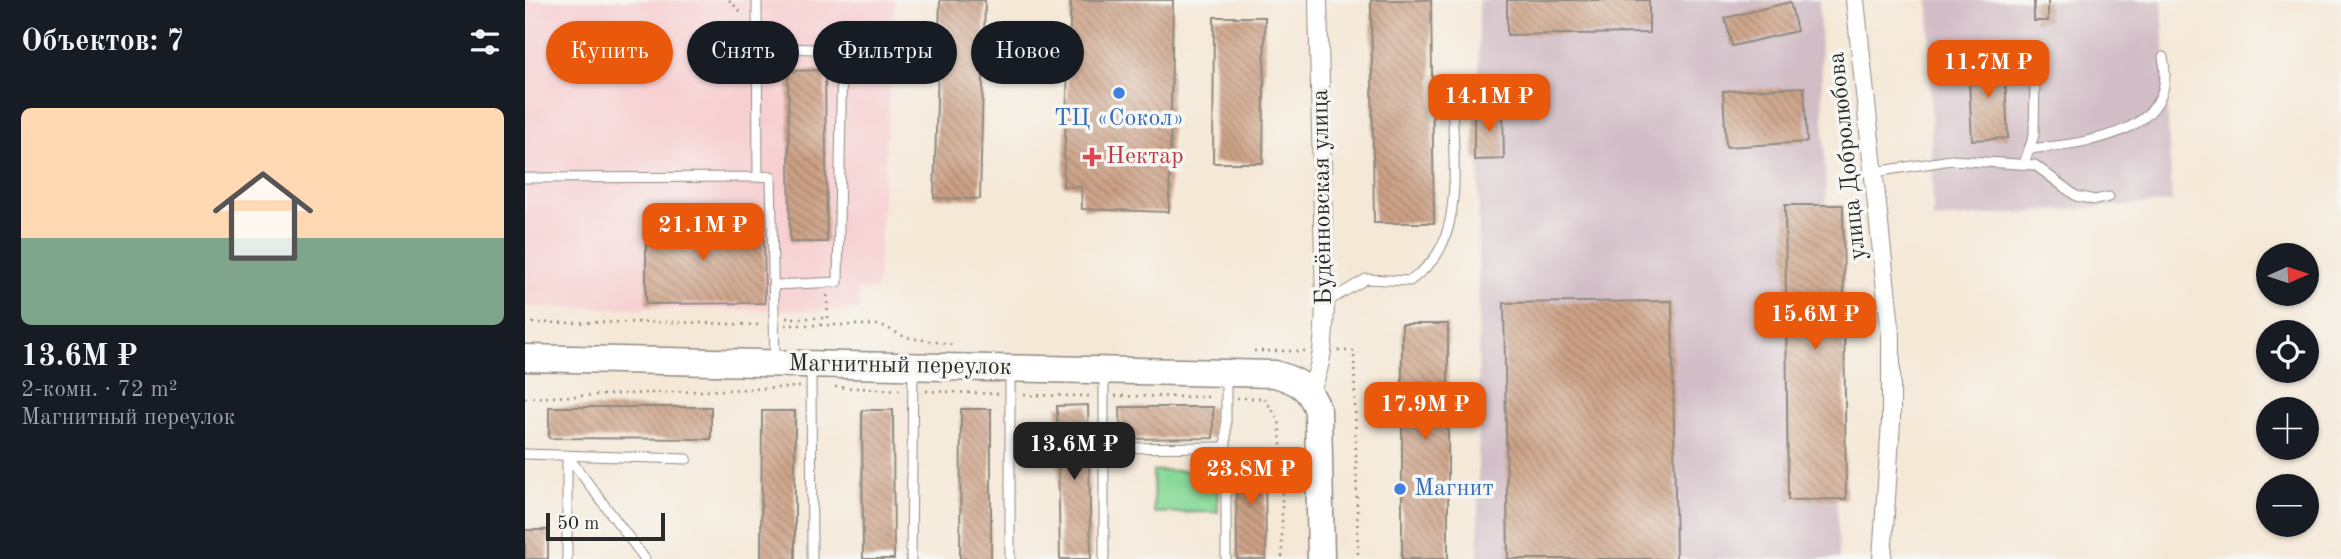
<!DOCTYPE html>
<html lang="ru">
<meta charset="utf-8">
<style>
body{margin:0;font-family:"Old Standard TT",serif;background:#20242c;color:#f1f3f6;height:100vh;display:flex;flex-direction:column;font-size:26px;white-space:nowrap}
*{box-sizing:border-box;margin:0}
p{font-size:23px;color:#9ea1a6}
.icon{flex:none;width:38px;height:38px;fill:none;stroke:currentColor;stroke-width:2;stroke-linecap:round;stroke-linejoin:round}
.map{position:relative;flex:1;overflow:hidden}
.details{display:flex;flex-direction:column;background:#171b24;width:525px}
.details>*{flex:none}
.hud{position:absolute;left:21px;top:21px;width:665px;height:63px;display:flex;gap:14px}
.needle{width:46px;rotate:87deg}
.buttons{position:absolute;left:1731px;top:243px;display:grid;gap:14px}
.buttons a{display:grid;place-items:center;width:63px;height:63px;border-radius:50%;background:#171b24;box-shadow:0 2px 5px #0004;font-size:35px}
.scale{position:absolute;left:21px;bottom:18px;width:119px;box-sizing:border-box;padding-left:7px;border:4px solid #2b2b2b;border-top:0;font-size:19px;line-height:24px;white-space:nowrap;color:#2b2b2b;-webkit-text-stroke:5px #f6f6f2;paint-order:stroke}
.price{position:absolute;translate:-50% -60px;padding:0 16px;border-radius:14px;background:#ea580c;color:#fff;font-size:23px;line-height:46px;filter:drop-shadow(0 2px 4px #0008)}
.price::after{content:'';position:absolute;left:50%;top:42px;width:21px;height:16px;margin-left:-10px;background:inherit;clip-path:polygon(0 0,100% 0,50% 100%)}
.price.on{background:#222;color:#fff}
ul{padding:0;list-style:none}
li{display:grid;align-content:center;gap:14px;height:371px;padding:0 21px}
li span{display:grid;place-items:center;height:217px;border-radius:10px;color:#555}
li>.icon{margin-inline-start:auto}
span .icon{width:126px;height:126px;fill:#fffc;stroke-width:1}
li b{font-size:30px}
h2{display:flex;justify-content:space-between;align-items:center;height:84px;padding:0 21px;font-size:30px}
.pill{padding:0 24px;border-radius:32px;background:#171b24;box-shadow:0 2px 5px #0004;font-size:24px;line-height:63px}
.pill.on{background:#ea580c;color:#fff}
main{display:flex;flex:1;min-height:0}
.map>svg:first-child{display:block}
.built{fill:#f7cfd1}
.industrial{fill:#d2bdc6}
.pitch{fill:#88d998;stroke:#5a8262;stroke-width:2}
.building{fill:url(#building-back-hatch)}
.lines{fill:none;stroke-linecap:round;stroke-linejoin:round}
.lane-casing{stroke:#908a81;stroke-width:11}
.street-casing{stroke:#908a81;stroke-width:20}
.secondary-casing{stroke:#908a81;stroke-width:29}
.path{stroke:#908a81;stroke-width:2.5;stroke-dasharray:2 5;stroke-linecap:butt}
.lane{stroke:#fff;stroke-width:9}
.street{stroke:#fff;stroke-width:18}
.secondary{stroke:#fff;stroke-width:26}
.shop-dot{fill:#3f7fe0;stroke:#f6f6f2;stroke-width:2.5}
.health-dot{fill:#e0444e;stroke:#f6f6f2;stroke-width:2.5}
.labels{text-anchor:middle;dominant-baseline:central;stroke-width:7;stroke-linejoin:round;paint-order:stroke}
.shop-label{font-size:24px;fill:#366cbe;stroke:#f6f6f2}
.street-label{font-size:24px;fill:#2b2b2b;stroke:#f6f6f2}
.health-label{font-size:24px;fill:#be3a42;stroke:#f6f6f2;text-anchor:start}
</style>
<main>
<section class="details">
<h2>Объектов: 7<svg class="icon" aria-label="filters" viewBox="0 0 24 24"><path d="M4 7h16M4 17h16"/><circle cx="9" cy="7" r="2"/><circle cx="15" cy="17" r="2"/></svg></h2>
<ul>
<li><span style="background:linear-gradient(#ffd9b3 60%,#7fa58c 0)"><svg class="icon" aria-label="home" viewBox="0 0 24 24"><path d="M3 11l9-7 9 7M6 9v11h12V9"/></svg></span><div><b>13.6M ₽</b><p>2-комн. · 72 m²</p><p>Магнитный переулок</p></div></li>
</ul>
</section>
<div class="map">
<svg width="1816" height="559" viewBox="0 0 1816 559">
<defs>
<pattern id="building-back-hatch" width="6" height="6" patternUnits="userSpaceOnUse" patternTransform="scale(1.75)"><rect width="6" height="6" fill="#cca085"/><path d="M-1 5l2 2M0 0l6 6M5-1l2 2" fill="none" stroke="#a6836d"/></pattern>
</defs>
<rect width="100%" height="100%" fill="#f6f6f2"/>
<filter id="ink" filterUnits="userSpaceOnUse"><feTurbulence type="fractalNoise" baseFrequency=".0143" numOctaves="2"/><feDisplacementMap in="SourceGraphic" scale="14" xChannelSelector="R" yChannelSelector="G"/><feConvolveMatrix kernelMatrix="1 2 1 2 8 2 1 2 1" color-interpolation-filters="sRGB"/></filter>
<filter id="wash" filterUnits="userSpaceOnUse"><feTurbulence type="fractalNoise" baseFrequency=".00686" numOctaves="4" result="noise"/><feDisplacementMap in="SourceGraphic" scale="28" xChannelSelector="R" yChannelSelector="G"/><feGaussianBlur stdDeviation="1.57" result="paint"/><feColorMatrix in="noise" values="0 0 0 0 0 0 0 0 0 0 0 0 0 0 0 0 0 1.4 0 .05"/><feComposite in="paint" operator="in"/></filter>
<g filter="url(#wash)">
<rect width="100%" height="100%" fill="#f5e8d7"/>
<path class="built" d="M 0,0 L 370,0 L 352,289 L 333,290 L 334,311 L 0,307 Z"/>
<g class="industrial">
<path d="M 954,0 L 1294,0 L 1314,559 L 953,559 Z"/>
<path d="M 1404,0 L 1637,0 L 1647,202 L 1408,219 Z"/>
</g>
<path class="pitch" d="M 692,470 L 693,512 L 629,513 L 628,471 Z"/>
<g id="blocks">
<g class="building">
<path d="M 415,0 L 460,0 L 455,199 L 409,198 Z"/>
<path d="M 546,0 L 648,0 L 644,212 L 557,209 L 556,187 L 538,186 Z"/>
<path d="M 846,0 L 906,0 L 909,223 L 849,223 Z"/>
<path d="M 982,0 L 1124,0 L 1124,33 L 982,35 Z"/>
<rect x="1509" y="0" width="14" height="21"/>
<path d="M 1265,2 L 1272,31 L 1207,46 L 1200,18 Z"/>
<path d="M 689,17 L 740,17 L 738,163 L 688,163 Z"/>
<path d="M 1479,59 L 1483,138 L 1447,140 L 1443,61 Z"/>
<path d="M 300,70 L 302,242 L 265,242 L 263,71 Z"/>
<path d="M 1279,87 L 1282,142 L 1201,147 L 1198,91 Z"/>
<path d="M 949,108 L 978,108 L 979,159 L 949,160 Z"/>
<path d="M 1260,205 L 1318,205 L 1321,499 L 1263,500 Z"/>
<path d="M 168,215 L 168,230 L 239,229 L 240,303 L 121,304 L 121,216 Z"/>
<path d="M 1147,301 L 1151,559 L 983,559 L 979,303 Z"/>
<rect x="877" y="324" width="46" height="235"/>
<path d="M 563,405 L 566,559 L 535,559 L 532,406 Z"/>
<path d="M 24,407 L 186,407 L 186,439 L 24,438 Z"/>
<path d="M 595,407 L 688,407 L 688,438 L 596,439 Z"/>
<path d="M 436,409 L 466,409 L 466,559 L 435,559 Z"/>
<path d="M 337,410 L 368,410 L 369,559 L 338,559 Z"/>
<path d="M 237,411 L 270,411 L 270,559 L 236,559 Z"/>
<path d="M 740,454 L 741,559 L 712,559 L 711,455 Z"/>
<rect x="0" y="530" width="23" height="29"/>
</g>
</g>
</g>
<g filter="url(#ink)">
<use href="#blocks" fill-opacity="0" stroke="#908a81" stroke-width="2"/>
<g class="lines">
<g class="lane-casing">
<g id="lane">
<path d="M 233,47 L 317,50 L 313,282 L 250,285"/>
<path d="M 1504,149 C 1559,143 1655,135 1638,57"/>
<path d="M 1499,164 L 1509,135 L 1510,76"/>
<path d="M 1350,172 L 1426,160 L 1510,165 L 1551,196 L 1570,200 L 1584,197"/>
<path d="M 233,177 L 246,176 L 250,361"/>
<path d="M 0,178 L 233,177 L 232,0"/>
<path d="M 800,303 L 841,279 L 885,281 C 896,272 908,263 915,249 C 937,208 927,139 927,92"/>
<path d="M 286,368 L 287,559"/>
<path d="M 579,372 L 579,559"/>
<path d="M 579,448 L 701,447"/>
<path d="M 0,454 L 162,459"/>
<path d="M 42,559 L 42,455 L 120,559"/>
<path d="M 386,559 L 388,368"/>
<path d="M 485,559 L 485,370"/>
<path d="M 701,559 L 701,375"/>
</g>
</g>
<g class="street-casing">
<g id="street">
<path d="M 1330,0 L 1366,336 L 1366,422 L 1357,559"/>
<path d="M 785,391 C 799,363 799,334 800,303 L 793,0"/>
</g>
</g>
<g class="secondary-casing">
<path id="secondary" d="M 0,358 L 750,374 C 773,381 785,387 793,411 L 796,559"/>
</g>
<g class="path">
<path d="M 204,0 L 219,15"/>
<path d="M 261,318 L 303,318 L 302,293"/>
<path d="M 0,323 L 145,322 L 236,325"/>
<path d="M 260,325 L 356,325 L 380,337 L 429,345"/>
<path d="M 729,351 L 782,351"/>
<path d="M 813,351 L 829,351 L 833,559"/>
<path d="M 310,387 L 377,390"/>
<path d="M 401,391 L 474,394"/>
<path d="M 499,395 L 565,396"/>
<path d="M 590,396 L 688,397"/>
<path d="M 0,398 L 275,387"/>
<path d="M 712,398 L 739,398 L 754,420 L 757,456 L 757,559"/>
</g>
<use href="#lane" class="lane"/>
<use href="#street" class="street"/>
<use href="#secondary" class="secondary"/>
</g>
</g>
<g class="shop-dot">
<circle cx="594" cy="93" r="7"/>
<circle cx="875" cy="489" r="7"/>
</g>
<path class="health-dot" d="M563.5 146.5h7v7h7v7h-7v7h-7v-7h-7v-7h7z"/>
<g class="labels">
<g class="shop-label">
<text x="594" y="119">ТЦ «Сокол»</text>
<text x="889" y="489" text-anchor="start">Магнит</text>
</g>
<g class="street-label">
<text transform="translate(1323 156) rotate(-96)">улица Добролюбова</text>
<text transform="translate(798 197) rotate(-91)">Будённовская улица</text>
<text transform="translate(375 366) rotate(1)">Магнитный переулок</text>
</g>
<g class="health-label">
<text x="581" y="157">Нектар</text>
</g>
</g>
</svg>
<div class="buttons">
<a><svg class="needle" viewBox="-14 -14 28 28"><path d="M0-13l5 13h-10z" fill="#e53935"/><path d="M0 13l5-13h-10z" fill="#9ea1a6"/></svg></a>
<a><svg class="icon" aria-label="locate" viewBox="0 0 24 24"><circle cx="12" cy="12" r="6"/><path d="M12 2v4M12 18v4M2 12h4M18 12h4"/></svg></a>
<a>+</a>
<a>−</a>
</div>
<div class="scale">50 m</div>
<b class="price" style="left:1463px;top:100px">11.7M ₽</b>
<b class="price" style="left:964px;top:134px">14.1M ₽</b>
<b class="price" style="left:178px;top:263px">21.1M ₽</b>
<b class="price" style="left:1290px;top:352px">15.6M ₽</b>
<b class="price" style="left:900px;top:442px">17.9M ₽</b>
<b class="price on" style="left:549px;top:482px">13.6M ₽</b>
<b class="price" style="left:726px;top:507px">23.8M ₽</b>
<div class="hud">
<a class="pill on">Купить</a>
<a class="pill">Снять</a>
<a class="pill">Фильтры</a>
<a class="pill">Новое</a>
</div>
</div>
</main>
